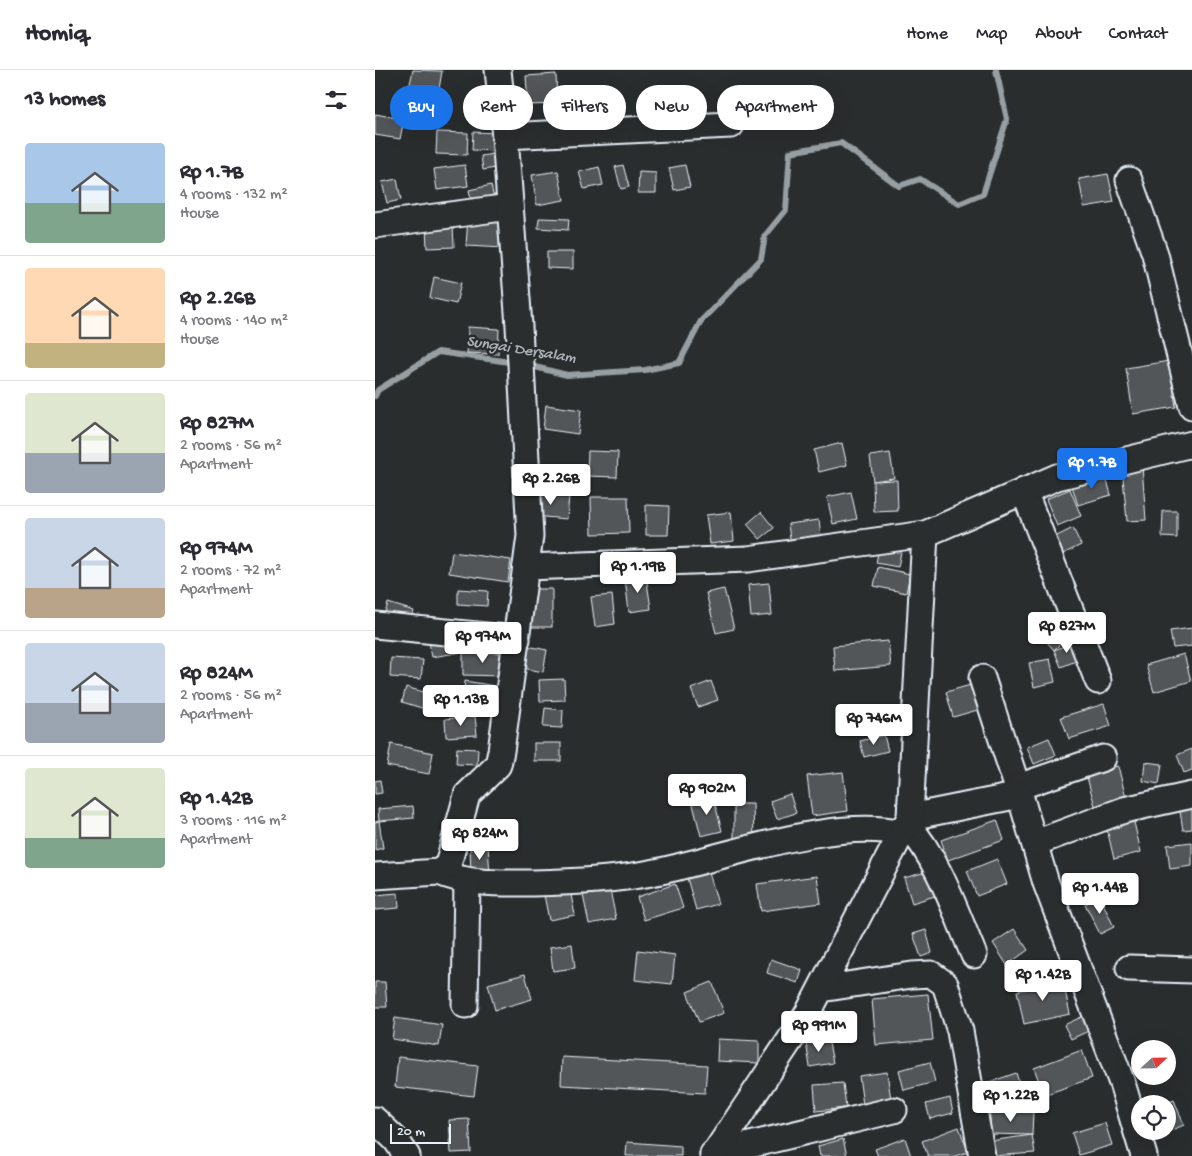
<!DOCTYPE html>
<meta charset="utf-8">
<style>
body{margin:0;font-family:"Gochi Hand",sans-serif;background:#f2f2f3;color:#2b2b33;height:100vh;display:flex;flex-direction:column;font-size:19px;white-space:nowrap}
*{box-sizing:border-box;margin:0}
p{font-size:16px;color:#7c7c81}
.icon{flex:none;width:28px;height:28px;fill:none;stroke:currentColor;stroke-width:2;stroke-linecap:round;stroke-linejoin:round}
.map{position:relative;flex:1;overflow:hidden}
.drawer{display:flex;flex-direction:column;background:#fff;width:375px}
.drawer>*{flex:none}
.guide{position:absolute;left:15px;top:15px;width:475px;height:45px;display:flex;gap:10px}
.needle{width:32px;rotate:68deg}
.fabs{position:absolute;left:756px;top:970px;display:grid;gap:10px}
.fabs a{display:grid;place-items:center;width:45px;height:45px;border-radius:50%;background:#fff;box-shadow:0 5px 20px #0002;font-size:25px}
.scale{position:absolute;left:15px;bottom:12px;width:61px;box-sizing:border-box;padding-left:5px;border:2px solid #e8f1f8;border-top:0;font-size:14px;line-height:18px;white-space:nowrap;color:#e8f1f8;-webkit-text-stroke:4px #2a2d2e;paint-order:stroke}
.price{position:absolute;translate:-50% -42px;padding:0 11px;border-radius:5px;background:#fff;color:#222;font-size:16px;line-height:32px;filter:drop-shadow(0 1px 2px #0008)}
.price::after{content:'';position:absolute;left:50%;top:30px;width:15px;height:11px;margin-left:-8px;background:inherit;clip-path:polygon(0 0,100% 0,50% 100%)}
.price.on{background:#1a73e8;color:#fff}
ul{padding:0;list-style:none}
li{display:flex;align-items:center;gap:15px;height:125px;padding:0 25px}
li+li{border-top:1px solid #e1e1e2}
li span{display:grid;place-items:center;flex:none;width:140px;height:100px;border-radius:5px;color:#555}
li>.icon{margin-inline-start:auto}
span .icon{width:60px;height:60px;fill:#fffc;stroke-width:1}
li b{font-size:21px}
h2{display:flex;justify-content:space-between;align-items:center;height:60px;padding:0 25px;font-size:21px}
.pill{padding:0 18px;border-radius:22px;background:#fff;box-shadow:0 5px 20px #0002;font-size:18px;line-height:45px}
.pill.on{background:#1a73e8;color:#fff}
header{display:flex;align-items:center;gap:30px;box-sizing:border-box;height:70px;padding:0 25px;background:#fff;border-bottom:1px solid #e1e1e2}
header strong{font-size:24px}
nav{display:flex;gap:28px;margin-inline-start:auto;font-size:18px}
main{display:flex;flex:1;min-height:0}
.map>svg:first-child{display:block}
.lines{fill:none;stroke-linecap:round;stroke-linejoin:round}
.stream{stroke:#989fa3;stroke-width:6}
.building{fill:#535759;stroke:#e8f1f8}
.minor-casing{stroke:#e8f1f8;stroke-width:29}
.minor{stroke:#2a2d2e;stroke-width:25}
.labels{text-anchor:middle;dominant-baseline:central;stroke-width:5;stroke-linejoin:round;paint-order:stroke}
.water-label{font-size:16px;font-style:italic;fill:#acb3b9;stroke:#2a2d2e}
</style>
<header>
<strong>Homiq</strong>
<nav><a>Home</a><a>Map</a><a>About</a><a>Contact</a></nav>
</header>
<main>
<section class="drawer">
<h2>13 homes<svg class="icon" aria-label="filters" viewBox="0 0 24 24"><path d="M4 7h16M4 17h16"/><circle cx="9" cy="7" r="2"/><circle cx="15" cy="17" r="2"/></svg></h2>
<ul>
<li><span style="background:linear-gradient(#a9c7e8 60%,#7fa58c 0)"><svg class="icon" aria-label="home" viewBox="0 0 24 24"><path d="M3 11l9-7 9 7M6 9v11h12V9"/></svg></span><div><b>Rp 1.7B</b><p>4 rooms · 132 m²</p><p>House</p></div></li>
<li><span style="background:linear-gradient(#ffd9b3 75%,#c2b280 0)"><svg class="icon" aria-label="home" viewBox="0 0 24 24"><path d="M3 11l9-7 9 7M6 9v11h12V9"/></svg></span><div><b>Rp 2.26B</b><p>4 rooms · 140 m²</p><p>House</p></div></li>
<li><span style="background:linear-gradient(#dfe7d0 60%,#9aa5b1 0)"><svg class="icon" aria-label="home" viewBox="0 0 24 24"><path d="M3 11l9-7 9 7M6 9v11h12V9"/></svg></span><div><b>Rp 827M</b><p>2 rooms · 56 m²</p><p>Apartment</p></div></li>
<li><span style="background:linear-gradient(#c9d6e8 70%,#b9a48a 0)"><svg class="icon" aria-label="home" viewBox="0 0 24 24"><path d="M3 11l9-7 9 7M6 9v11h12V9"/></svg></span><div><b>Rp 974M</b><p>2 rooms · 72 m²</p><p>Apartment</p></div></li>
<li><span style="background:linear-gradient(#c9d6e8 60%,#9aa5b1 0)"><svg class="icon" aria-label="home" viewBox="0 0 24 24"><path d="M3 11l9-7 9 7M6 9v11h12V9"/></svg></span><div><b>Rp 824M</b><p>2 rooms · 56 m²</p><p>Apartment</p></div></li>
<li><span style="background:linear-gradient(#dfe7d0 70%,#7fa58c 0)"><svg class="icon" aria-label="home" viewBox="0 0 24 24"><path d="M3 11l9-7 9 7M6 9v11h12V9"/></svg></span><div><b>Rp 1.42B</b><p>3 rooms · 116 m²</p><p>Apartment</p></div></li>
</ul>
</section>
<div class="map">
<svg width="817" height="1086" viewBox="0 0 817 1086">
<rect width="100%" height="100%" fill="#2a2d2e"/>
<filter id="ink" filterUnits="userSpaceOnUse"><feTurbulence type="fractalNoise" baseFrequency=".02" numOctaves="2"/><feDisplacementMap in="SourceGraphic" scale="10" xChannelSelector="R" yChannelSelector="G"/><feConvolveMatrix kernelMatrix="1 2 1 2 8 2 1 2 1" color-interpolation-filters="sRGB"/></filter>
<g filter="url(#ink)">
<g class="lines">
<g class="stream">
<path d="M 152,295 L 192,305 L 270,300 L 304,293 L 326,251 L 386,189 L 390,166 L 411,140 L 415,82 L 466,73 L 524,116 L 545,109 L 584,134 L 608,124 L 632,49 L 621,0"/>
<path d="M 0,326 L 3,320 L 63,282 L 142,293"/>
</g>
</g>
<g class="building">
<path d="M 38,0 L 67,1 L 64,19 L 35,14 Z"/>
<path d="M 181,4 L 182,34 L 153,35 L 151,6 Z"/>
<path d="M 0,44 L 29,49 L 25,69 L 0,65 Z"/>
<path d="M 62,62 L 93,63 L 92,85 L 61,84 Z"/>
<path d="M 98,62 L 121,63 L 120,81 L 97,80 Z"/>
<path d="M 125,83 L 127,97 L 108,100 L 106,86 Z"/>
<path d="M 90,95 L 93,116 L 62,120 L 59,99 Z"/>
<path d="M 248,95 L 254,117 L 246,119 L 240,97 Z"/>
<path d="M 310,95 L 315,117 L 299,120 L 294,98 Z"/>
<path d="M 224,97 L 228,115 L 209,119 L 204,102 Z"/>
<path d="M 183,101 L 189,130 L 162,135 L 157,105 Z"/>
<path d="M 264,102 L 281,103 L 281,123 L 263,123 Z"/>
<path d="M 733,104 L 739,132 L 709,137 L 704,109 Z"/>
<path d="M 22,109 L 26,130 L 12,133 L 7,112 Z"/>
<path d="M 116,115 L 120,133 L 98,139 L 94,120 Z"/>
<path d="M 93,148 L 129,150 L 128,178 L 91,176 Z"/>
<path d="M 164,148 L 194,149 L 193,160 L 163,158 Z"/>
<path d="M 51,156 L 78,156 L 79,177 L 52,178 Z"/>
<path d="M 172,182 L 198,182 L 198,199 L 172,198 Z"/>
<path d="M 59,207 L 86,213 L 81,234 L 55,228 Z"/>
<path d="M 93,257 L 124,259 L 123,284 L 92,283 Z"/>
<path d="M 794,291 L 801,337 L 758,344 L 751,298 Z"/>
<path d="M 171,335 L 206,340 L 203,364 L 168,359 Z"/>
<path d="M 467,373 L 472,395 L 444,402 L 439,380 Z"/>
<path d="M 213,381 L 243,382 L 242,407 L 212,406 Z"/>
<path d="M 515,383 L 519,408 L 498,411 L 495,386 Z"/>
<path d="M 767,396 L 771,450 L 752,451 L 747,397 Z"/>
<path d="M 731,406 L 736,425 L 703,435 L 697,416 Z"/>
<path d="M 522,410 L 523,441 L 499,442 L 498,411 Z"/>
<path d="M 695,419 L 706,446 L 682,456 L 671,429 Z"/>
<path d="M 476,422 L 482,449 L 458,454 L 452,427 Z"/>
<path d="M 160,423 L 194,426 L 192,449 L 158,446 Z"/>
<path d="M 216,427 L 253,427 L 254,463 L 217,464 Z"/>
<path d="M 271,435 L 294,436 L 293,465 L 271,465 Z"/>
<path d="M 788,441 L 802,441 L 802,468 L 787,467 Z"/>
<path d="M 356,442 L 359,471 L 335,474 L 331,445 Z"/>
<path d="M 386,442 L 399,458 L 385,469 L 372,454 Z"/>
<path d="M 444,450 L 447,473 L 416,476 L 413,454 Z"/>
<path d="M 698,458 L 706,475 L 686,485 L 678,468 Z"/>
<path d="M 505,473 L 527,477 L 523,497 L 501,493 Z"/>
<path d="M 77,482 L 136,490 L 133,512 L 74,503 Z"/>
<path d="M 503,497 L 535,504 L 531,523 L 499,516 Z"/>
<path d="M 271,505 L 276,539 L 254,542 L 250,508 Z"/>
<path d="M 394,513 L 397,545 L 376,547 L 373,515 Z"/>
<path d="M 83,519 L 113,521 L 112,536 L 83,534 Z"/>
<rect x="156" y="519" width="21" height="38"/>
<path d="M 349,519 L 359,559 L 341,563 L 331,523 Z"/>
<path d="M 237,525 L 240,554 L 220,557 L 216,527 Z"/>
<path d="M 13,533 L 39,541 L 34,556 L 9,547 Z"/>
<path d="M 679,548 L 694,565 L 679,580 L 663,562 Z"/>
<path d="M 817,558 L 817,576 L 798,578 L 795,561 Z"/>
<path d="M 86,567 L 88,582 L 57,587 L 54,572 Z"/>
<path d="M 513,571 L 516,596 L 460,601 L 458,576 Z"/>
<path d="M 699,572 L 706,589 L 686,597 L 679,580 Z"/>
<path d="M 147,575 L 172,580 L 168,602 L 143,597 Z"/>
<path d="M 88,582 L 127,583 L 127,606 L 88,605 Z"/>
<path d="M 809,584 L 816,611 L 779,622 L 771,595 Z"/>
<path d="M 16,588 L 48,590 L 46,609 L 15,607 Z"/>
<path d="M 675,589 L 680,612 L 659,617 L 654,593 Z"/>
<path d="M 189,609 L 190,630 L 165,631 L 164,610 Z"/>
<path d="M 90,611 L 120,616 L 117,633 L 88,629 Z"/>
<path d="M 336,611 L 343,630 L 323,637 L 316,619 Z"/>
<path d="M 599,614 L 606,639 L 578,647 L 571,622 Z"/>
<path d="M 31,617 L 55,624 L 50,639 L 27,632 Z"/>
<path d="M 729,634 L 736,656 L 694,669 L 686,647 Z"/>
<path d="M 170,638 L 188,640 L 187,658 L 168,657 Z"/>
<path d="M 100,646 L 102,665 L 71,667 L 70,649 Z"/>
<path d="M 509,665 L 513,681 L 489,687 L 485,671 Z"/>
<path d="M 674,668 L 681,685 L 659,694 L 652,677 Z"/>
<rect x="159" y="673" width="27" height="18"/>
<path d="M 16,674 L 58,683 L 54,704 L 12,696 Z"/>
<path d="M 82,678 L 103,679 L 102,695 L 81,694 Z"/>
<path d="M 817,679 L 817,700 L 809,703 L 802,685 Z"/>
<path d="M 770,692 L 787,694 L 784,714 L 768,711 Z"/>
<path d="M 743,696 L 751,728 L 720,736 L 711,704 Z"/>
<path d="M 468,702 L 473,741 L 437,746 L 432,706 Z"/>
<path d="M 5,710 L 7,723 L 0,724 L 0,711 Z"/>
<path d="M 415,724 L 421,743 L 402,749 L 395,731 Z"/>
<path d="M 338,726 L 347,761 L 326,766 L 317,731 Z"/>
<path d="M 817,733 L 817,759 L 808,760 L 804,735 Z"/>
<path d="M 359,734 L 378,734 L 379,771 L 359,772 Z"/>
<path d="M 38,736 L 39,748 L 4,751 L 3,739 Z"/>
<path d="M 758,748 L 766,782 L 739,789 L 731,755 Z"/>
<path d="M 622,750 L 629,770 L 573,790 L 566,770 Z"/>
<path d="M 4,751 L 8,778 L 0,780 L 0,752 Z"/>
<path d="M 817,772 L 817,796 L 795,799 L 792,775 Z"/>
<path d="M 95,775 L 113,775 L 115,806 L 96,807 Z"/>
<path d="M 622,789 L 632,814 L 602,826 L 592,801 Z"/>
<path d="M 555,801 L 563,825 L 537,833 L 529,808 Z"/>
<path d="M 334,802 L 343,834 L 321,840 L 312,808 Z"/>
<path d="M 442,806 L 446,833 L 386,841 L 382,814 Z"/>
<path d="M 300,814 L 308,838 L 269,850 L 262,827 Z"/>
<path d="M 195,820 L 200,845 L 174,850 L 169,825 Z"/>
<path d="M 235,820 L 241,849 L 214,854 L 208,825 Z"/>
<path d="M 23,823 L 24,838 L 0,840 L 0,825 Z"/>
<path d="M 725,827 L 739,857 L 725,864 L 710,834 Z"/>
<path d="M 639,859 L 653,880 L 632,895 L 618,873 Z"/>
<path d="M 551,860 L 557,883 L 546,887 L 538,864 Z"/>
<path d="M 197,874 L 200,898 L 178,901 L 175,877 Z"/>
<path d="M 263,880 L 300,885 L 297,914 L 260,910 Z"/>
<path d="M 396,889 L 427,900 L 423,913 L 392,903 Z"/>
<path d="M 150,904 L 157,929 L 120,940 L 113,914 Z"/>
<path d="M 688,911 L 695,944 L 649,954 L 642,921 Z"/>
<path d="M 0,912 L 10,912 L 12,937 L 0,937 Z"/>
<path d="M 337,912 L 349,943 L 324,952 L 312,922 Z"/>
<path d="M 553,924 L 558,970 L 501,975 L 497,929 Z"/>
<path d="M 713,944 L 720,958 L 696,969 L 689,955 Z"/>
<path d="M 20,948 L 67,955 L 64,976 L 17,969 Z"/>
<path d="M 453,968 L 458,993 L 435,997 L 431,972 Z"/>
<path d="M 343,969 L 384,971 L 384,993 L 342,991 Z"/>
<path d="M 707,980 L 717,1008 L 669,1025 L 659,998 Z"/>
<path d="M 23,987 L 103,996 L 99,1026 L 20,1017 Z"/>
<path d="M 187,987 L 332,995 L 330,1023 L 186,1015 Z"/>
<path d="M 555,992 L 560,1012 L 529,1020 L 524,1000 Z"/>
<path d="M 512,1002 L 516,1030 L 488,1035 L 484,1006 Z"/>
<path d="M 641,1003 L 647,1022 L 610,1035 L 604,1016 Z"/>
<path d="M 468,1013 L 471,1038 L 441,1041 L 439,1015 Z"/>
<path d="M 575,1028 L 578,1043 L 555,1049 L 551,1034 Z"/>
<path d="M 799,1030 L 809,1055 L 780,1067 L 778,1061 L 792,1061 L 792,1034 L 790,1034 Z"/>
<path d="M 615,1041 L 658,1042 L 657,1065 L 615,1064 Z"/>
<path d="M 94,1049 L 96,1082 L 76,1083 L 74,1050 Z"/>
<path d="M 730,1053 L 737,1075 L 704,1085 L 697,1063 Z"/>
<path d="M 584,1057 L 593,1082 L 580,1086 L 553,1086 L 547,1071 Z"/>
<path d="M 657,1065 L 660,1083 L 617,1086 L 615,1071 Z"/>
<path d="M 530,1068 L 536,1086 L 503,1086 L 500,1079 Z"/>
<path d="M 468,1069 L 472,1086 L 445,1086 L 443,1076 Z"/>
<path d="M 252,1072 L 306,1076 L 306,1086 L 251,1086 Z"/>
</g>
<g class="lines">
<g class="minor-casing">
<g id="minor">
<path d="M 130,66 L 356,55"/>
<path d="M 754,110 L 780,184 L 817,336"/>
<path d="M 0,155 L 135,137"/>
<path d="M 649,421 L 723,611"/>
<path d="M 151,497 L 373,489 L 550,464"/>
<path d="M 0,555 L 142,569"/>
<path d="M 607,608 L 645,725"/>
<path d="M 643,717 L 728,688"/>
<path d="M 535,747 L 645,725 L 671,813 L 747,1013 L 769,1086"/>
<path d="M 532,754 C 564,790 580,841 599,885"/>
<path d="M 660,773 L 749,740 L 817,725"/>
<path d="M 64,802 C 94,815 126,813 157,813 C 200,812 244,810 286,801 C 354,786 460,747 527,763"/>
<path d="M 0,806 L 64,802 L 73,795 L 92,725 L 123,695 L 126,681 L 155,466 L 144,256 L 130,66 L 123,0"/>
<path d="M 754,898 L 817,900"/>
<path d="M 446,919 L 537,905 L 556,904 L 570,914 L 585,961 L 607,1086"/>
<path d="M 90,935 L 92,811"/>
<path d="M 0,1050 L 21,1070 L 32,1086"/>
<path d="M 338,1084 L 519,1040"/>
<path d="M 338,1086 L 433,943 L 535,747 L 550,464 L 682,407 L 817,374"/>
</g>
</g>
<use href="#minor" class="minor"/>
</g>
</g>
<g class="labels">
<g class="water-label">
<text transform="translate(146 281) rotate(9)">Sungai Dersalam</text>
</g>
</g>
</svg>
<div class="fabs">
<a><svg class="needle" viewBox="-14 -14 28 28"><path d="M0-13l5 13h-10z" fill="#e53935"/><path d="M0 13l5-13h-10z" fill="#7c7c81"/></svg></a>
<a><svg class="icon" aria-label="locate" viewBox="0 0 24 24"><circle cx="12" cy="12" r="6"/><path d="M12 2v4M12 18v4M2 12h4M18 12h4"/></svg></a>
</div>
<div class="scale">20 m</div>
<b class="price on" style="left:717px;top:420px">Rp 1.7B</b>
<b class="price" style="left:176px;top:436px">Rp 2.26B</b>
<b class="price" style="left:263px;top:524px">Rp 1.19B</b>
<b class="price" style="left:692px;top:584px">Rp 827M</b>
<b class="price" style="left:108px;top:594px">Rp 974M</b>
<b class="price" style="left:86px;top:657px">Rp 1.13B</b>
<b class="price" style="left:499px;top:676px">Rp 746M</b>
<b class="price" style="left:332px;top:746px">Rp 902M</b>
<b class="price" style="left:105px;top:791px">Rp 824M</b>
<b class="price" style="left:725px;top:845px">Rp 1.44B</b>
<b class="price" style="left:668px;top:932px">Rp 1.42B</b>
<b class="price" style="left:444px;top:983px">Rp 991M</b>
<b class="price" style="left:636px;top:1053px">Rp 1.22B</b>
<div class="guide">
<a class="pill on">Buy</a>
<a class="pill">Rent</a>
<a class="pill">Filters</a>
<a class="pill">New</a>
<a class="pill">Apartment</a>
</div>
</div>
</main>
